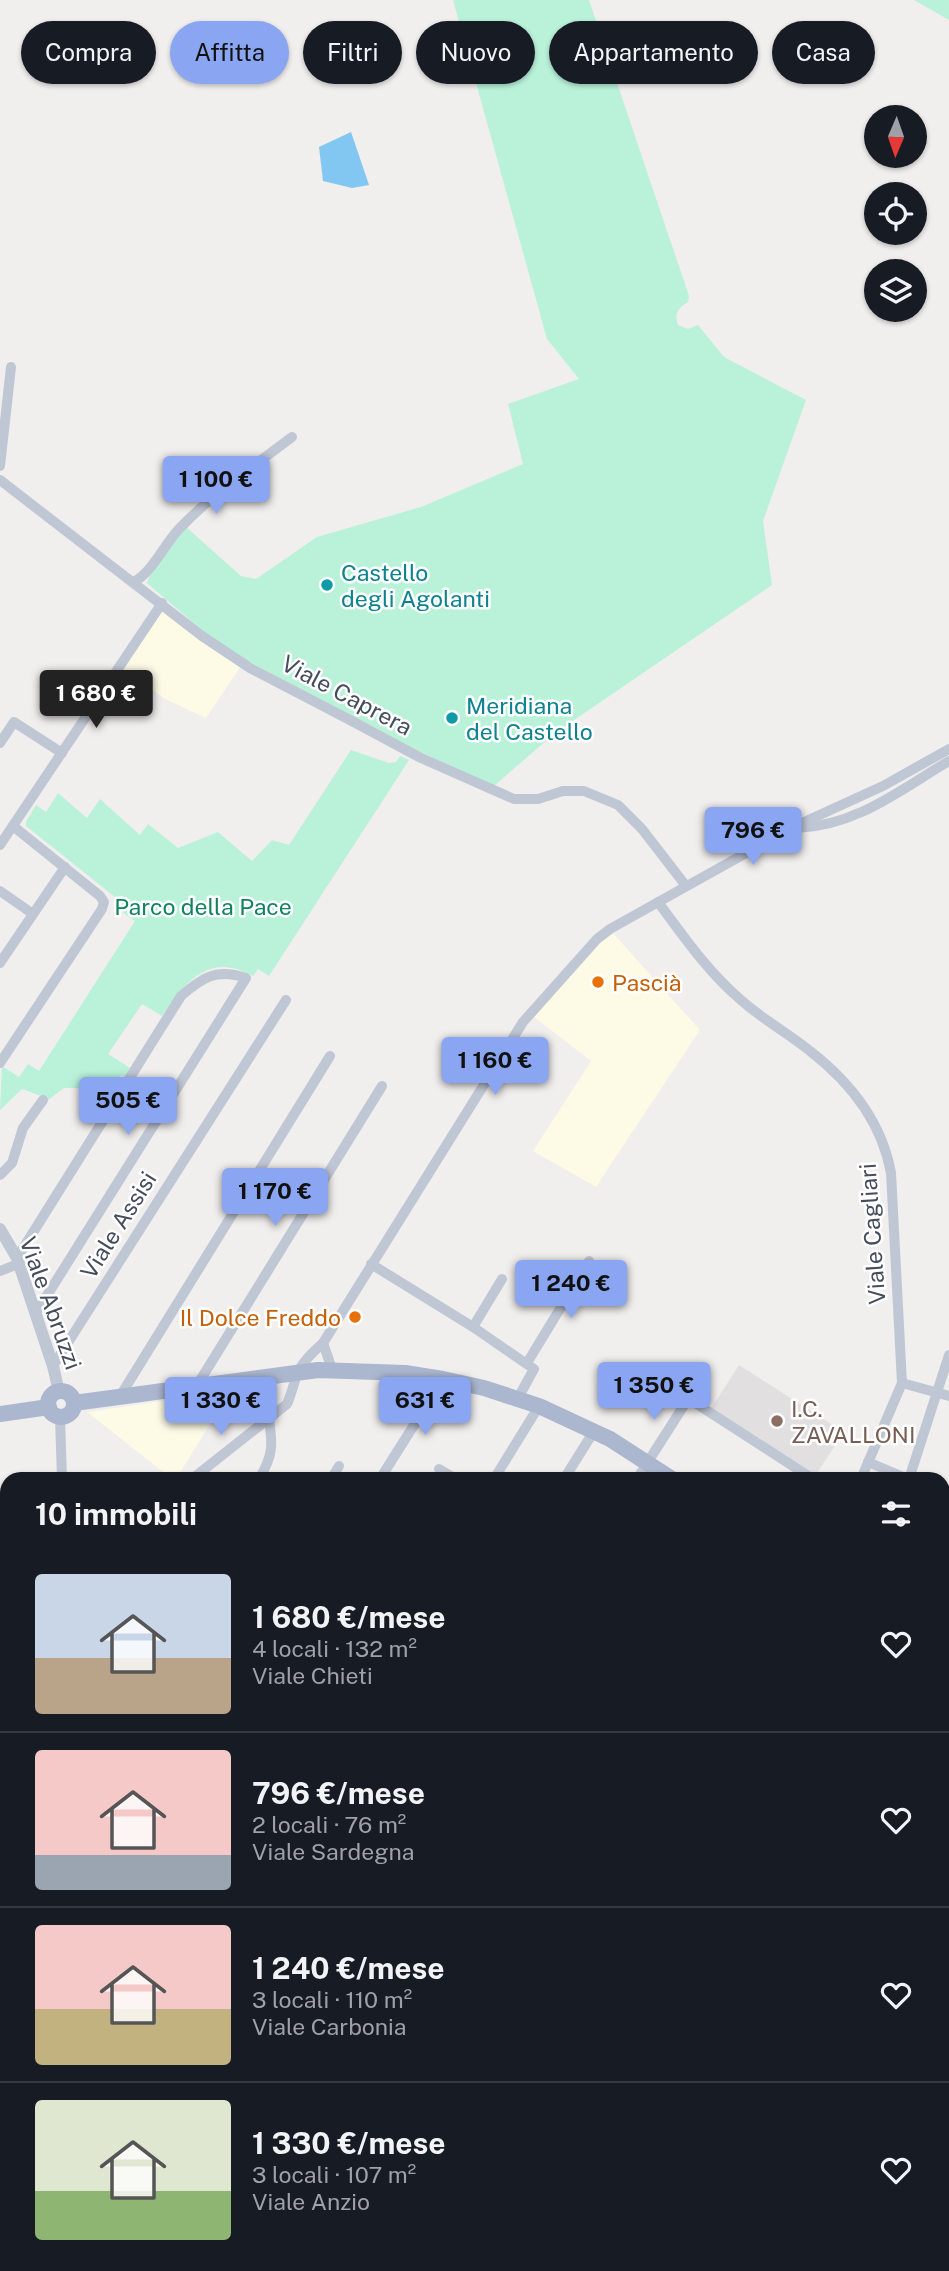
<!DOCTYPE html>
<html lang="it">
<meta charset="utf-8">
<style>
body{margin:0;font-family:"Public Sans",sans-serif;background:#20242c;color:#f1f3f6;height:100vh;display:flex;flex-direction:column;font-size:26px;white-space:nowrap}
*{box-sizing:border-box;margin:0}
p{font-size:23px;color:#9ea1a6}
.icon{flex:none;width:38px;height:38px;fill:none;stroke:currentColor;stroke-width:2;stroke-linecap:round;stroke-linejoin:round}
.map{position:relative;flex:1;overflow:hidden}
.details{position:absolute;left:0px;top:1472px;width:950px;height:800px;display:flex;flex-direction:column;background:#171b24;border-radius:21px 21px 0 0;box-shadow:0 2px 5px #0004}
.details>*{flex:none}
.banner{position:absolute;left:21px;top:21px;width:908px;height:63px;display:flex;gap:14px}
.needle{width:46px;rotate:182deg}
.tools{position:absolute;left:864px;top:105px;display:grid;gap:14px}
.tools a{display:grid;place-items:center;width:63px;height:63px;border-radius:50%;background:#171b24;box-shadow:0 2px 5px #0004;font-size:35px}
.price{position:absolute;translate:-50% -60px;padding:0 16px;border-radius:7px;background:#8aa6f2;color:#111;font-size:23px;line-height:46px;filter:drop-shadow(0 2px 4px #0008)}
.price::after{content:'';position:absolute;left:50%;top:42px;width:21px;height:16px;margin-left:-10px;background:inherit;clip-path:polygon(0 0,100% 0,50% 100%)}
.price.selected{background:#222;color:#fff}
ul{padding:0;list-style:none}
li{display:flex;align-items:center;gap:21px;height:175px;padding:0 35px}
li+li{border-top:2px solid #363941}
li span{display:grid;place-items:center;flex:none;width:196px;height:140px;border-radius:7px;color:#555}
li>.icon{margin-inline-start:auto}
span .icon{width:84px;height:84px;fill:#fffc;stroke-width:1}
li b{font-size:30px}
h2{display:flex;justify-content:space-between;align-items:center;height:84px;padding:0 35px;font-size:30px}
.tag{padding:0 24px;border-radius:32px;background:#171b24;box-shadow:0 2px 5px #0004;font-size:24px;line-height:63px}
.tag.selected{background:#8aa6f2;color:#111}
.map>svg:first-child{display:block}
.commercial{fill:#fdfae5}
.education{fill:#e2dfe0}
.medical{fill:#fce4dc}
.green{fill:#b9f2d9}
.water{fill:#82c7f2}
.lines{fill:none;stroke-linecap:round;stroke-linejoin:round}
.minor{stroke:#c0c7d4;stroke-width:10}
.tertiary{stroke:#c0c7d4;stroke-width:12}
.primary{stroke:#abb7cf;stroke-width:16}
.culture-dot{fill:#0f9aa8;stroke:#fff;stroke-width:2.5}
.food-dot{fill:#e8710a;stroke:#fff;stroke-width:2.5}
.education-dot{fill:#8d6e63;stroke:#fff;stroke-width:2.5}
.labels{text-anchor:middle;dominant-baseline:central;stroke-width:5;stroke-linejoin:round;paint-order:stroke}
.culture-label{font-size:23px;fill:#0d838f;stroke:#fff;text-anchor:start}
.street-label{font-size:23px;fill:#454d5d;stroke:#fff}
.park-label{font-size:23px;fill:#10835e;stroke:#fff}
.food-label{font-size:23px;fill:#c56008;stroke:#fff;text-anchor:start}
.education-label{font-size:23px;fill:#785e54;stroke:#fff;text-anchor:start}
</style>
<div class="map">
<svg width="949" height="2271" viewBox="0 0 949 2271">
<rect width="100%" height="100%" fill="#f1eeee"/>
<g class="commercial">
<path d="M 161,608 L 241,666 L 206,718 L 165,699 L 123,670 Z"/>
<path d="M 613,933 L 700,1030 L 596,1187 L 533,1151 L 591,1061 L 534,1017 L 600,943 Z"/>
<path d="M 231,1391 L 176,1479 L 172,1479 L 87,1412 Z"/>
</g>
<path class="education" d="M 739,1365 L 844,1432 L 815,1476 L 711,1409 Z"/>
<path class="medical" d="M 943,1766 L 949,1772 L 949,1892 L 943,1897 Z"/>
<g class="green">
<path d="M 453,0 L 589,0 L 689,296 L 688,302 C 678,308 674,313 678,325 L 688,329 L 698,325 L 724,357 L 806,400 L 763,521 L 772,585 L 555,733 L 494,786 L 405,745 L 233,653 L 211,638 L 147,583 L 151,572 L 185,526 L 241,576 L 256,579 L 317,537 L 421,507 L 523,464 L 508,404 L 579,379 L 547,339 Z"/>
<path d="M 914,0 L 949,0 L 949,20 Z"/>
<path d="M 351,750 L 389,763 L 396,762 L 400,756 L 409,760 L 269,976 L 258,969 L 253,976 C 247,973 239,969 232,968 C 199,961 178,993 162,1016 L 142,1004 L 108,1054 L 130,1068 L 125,1077 L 121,1075 L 105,1099 L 87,1088 L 64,1088 L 47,1101 L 41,1096 L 22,1089 L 0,1110 L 2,1066 L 19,1077 L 28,1064 L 39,1071 L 135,921 L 116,908 L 115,897 L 26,826 L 26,822 L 36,805 L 46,812 L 58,793 L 87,818 L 100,799 L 140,835 L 148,824 L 178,848 L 218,832 L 252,861 L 272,840 L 289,845 Z"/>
<path d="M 943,1695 L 949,1704 L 949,1772 L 943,1766 Z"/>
<path d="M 288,2264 L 346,2265 L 352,2271 L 281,2271 Z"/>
<path d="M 879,2265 L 884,2271 L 649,2271 L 643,2265 Z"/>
</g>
<path class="water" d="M 351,132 L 369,185 L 352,188 L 323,181 L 319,147 Z"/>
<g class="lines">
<g class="minor">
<path d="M 0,466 L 11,367"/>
<path d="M 0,480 L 202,636 L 250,668 L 348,719 L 421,758 L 514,799 L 538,799 L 563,791 L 584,791 L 618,805 L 642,829 L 686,886"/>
<path d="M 134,582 C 154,570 163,546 179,529 C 212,494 254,466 292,437"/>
<path d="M 0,743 L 14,722 L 62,753"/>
<path d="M 797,828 C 856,826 900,790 949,761"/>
<path d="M 0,845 L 162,603"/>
<path d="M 0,891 L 33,914"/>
<path d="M 658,902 C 684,937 708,972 741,1000 C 762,1019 788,1033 810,1051 C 850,1082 882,1123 891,1173 L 902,1383 L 861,1479"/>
<path d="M 0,963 L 65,867"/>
<path d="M 0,1063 L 102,909 L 104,902 L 100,896 L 13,826"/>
<path d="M 0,1175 L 12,1163 L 23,1128 L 43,1100"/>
<path d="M 17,1258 L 181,996 C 203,977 217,968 246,978 L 36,1313"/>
<path d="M 371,1264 L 473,1327 L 534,1369 L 518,1398"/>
<path d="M 0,1271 L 18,1264"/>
<path d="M 473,1327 L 502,1279"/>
<path d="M 323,1343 L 332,1369"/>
<path d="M 527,1363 L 589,1261"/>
<path d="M 53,1366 L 286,1000"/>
<path d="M 902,1383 L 949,1396"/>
<path d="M 666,1384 L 813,1479"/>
<path d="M 196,1387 L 382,1086"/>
<path d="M 119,1398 L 330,1056"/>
<path d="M 60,1417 L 62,1479"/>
<path d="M 868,1462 L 908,1479"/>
<path d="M 439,1469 L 456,1479"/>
<path d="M 192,1479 L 287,1404 C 292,1393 294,1381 299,1370 C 305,1359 314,1351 323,1343 L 523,1022 L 597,939 L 610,929 L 791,828 L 883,786 L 949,749"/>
<path d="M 259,1479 C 273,1456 273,1445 269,1420"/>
<path d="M 331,1479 L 339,1466"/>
<path d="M 380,1479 L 443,1379"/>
<path d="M 494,1479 L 539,1406"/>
<path d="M 564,1479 L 594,1431"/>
<path d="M 637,1479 L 688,1399"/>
<path d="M 909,1479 L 949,1355"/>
<path d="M 943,1490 L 949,1492"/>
<path d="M 943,1563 L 949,1568"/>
<path d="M 0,1565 L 7,1565"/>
<path d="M 943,1631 L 949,1626"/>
<path d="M 0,1763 L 7,1754"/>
<path d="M 0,1939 L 7,1930"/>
<path d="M 0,1952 L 7,1959"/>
<path d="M 0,2045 L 7,2037"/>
<path d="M 0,2052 L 7,2057"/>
<path d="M 943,2120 L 949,2126"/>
<path d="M 0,2142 L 7,2148"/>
<path d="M 183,2264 L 189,2271"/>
<path d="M 267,2264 L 273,2271"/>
<path d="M 349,2264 L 356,2271"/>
<path d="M 439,2264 L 443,2271"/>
<path d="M 495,2264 L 500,2271"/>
<path d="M 592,2264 L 597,2271"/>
<path d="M 935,2264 L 940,2271"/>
<path d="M 71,2271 L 77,2264"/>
</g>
<g class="tertiary">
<path d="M 0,1229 L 17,1258 L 53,1366 L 59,1392"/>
<path d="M 943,1903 L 949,1898"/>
<path d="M 943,1916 L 949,1911"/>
<path d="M 449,2271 L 457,2264"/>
</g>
<g class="primary">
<circle cx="61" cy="1404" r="13"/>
<path d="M 74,1403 L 318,1370 L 405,1373 L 443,1379 L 484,1388 L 539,1406 L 610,1439 L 672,1479"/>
<path d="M 0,1414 L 49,1407"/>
<path d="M 943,1684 L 949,1693"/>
</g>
</g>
<g class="culture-dot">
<circle cx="327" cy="585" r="7"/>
<circle cx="452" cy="718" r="7"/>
</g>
<g class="food-dot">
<circle cx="598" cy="982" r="7"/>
<circle cx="355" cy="1317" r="7"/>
</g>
<circle class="education-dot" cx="777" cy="1421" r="7"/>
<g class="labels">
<g class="culture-label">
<text x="341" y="572">Castello<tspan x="341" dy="26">degli Agolanti</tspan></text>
<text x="466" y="705">Meridiana<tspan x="466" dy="26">del Castello</tspan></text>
</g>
<g class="street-label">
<text transform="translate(347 695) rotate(28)">Viale Caprera</text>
<text transform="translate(118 1225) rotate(-58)">Viale Assisi</text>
<text transform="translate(872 1234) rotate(-94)">Viale Cagliari</text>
<text transform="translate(51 1303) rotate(70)">Viale Abruzzi</text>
</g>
<g class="park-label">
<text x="203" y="906">Parco della Pace</text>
</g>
<g class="food-label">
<text x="612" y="982">Pascià</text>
<text x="341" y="1317" text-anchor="end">Il Dolce Freddo</text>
</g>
<g class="education-label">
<text x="791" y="1408">I.C.<tspan x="791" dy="26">ZAVALLONI</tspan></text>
</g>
</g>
</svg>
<div class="tools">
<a><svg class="needle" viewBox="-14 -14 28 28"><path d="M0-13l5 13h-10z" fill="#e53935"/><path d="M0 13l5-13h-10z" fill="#9ea1a6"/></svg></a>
<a><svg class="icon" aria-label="locate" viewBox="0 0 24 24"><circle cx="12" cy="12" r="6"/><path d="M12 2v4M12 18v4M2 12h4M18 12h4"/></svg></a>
<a><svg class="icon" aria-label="layers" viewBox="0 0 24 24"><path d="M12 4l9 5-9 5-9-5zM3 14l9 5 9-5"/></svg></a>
</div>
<b class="price" style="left:216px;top:516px">1 100 €</b>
<b class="price selected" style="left:96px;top:730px">1 680 €</b>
<b class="price" style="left:753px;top:867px">796 €</b>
<b class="price" style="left:495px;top:1097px">1 160 €</b>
<b class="price" style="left:128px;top:1137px">505 €</b>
<b class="price" style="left:275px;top:1228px">1 170 €</b>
<b class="price" style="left:571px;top:1320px">1 240 €</b>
<b class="price" style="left:654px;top:1422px">1 350 €</b>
<b class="price" style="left:221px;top:1437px">1 330 €</b>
<b class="price" style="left:425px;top:1437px">631 €</b>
<div class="banner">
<a class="tag">Compra</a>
<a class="tag selected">Affitta</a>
<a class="tag">Filtri</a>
<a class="tag">Nuovo</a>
<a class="tag">Appartamento</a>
<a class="tag">Casa</a>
</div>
<section class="details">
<h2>10 immobili<svg class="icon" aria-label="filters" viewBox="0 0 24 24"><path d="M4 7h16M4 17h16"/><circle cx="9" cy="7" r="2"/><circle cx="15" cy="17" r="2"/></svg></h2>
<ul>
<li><span style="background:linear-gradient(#c9d6e8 60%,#b9a48a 0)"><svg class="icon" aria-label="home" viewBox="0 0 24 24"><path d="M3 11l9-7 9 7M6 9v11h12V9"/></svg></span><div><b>1 680 €/mese</b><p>4 locali · 132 m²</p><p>Viale Chieti</p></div><svg class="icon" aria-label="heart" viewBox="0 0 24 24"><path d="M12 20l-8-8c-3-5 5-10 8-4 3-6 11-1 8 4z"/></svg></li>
<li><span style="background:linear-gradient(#f6c9c9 75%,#9aa5b1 0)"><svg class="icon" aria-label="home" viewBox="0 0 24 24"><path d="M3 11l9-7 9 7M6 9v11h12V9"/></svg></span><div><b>796 €/mese</b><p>2 locali · 76 m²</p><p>Viale Sardegna</p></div><svg class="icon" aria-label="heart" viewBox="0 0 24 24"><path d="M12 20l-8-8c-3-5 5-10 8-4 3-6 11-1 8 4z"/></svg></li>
<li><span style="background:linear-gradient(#f6c9c9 60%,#c2b280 0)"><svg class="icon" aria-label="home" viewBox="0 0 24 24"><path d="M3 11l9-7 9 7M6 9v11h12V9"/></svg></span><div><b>1 240 €/mese</b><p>3 locali · 110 m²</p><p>Viale Carbonia</p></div><svg class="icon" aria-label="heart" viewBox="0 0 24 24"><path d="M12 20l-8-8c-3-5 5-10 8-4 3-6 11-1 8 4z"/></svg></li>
<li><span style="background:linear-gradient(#dfe7d0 65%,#8fb573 0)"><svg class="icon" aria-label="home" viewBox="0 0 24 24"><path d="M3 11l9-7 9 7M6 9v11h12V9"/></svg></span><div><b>1 330 €/mese</b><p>3 locali · 107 m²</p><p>Viale Anzio</p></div><svg class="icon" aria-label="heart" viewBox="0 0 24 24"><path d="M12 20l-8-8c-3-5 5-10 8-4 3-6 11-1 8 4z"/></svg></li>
</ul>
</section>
</div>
